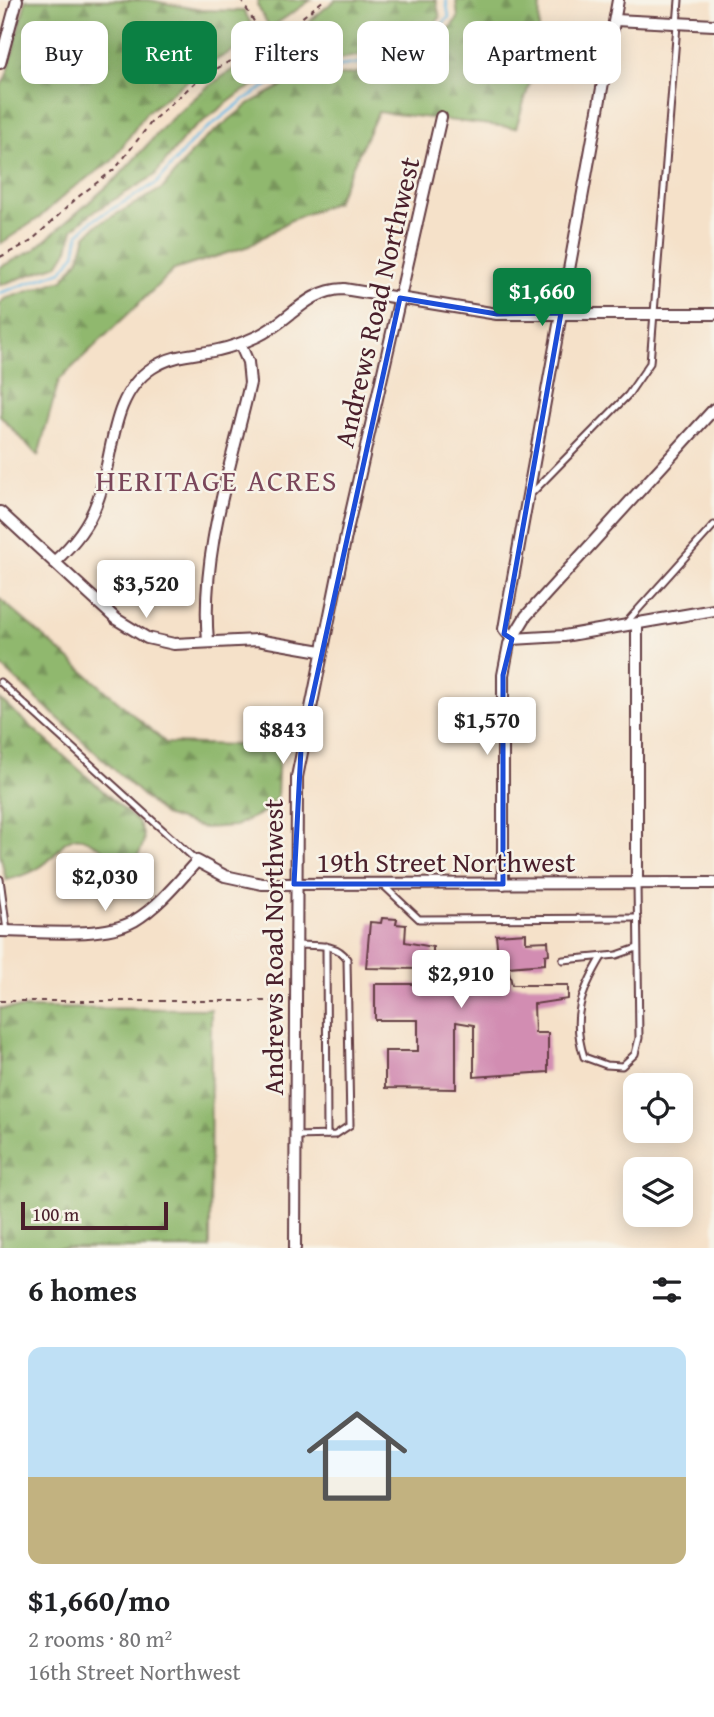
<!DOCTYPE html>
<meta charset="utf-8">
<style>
body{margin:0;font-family:"Gentium Book Plus",serif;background:#f6f6f6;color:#202124;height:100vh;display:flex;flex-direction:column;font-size:26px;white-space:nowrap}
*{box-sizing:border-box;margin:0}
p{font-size:23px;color:#757577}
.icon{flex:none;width:38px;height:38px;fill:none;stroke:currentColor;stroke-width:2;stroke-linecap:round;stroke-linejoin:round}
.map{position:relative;height:1248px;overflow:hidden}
.side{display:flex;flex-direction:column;background:#fff;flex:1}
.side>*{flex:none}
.guide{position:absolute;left:21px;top:21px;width:672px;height:63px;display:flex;gap:14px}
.controls{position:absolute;left:623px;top:1073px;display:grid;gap:14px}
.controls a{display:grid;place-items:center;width:70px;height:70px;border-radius:14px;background:#fff;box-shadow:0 4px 18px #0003;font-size:35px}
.scale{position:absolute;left:21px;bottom:18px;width:147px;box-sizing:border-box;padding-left:7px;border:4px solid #4a1f2b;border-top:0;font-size:19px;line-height:24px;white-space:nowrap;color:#4a1f2b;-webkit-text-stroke:5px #f7f3e8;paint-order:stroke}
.price{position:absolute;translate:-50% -60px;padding:0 16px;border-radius:7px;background:#fff;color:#222;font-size:23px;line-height:46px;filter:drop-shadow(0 2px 4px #0008)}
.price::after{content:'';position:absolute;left:50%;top:42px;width:21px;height:16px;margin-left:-10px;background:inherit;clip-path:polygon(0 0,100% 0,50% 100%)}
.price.current{background:#0b8043;color:#fff}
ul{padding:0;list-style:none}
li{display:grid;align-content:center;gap:14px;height:371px;padding:0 28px}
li+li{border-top:2px solid #e0e0e0}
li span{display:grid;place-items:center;height:217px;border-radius:14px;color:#555}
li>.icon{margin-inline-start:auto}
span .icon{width:126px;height:126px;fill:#fffc;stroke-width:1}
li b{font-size:30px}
h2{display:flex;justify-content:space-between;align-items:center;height:84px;padding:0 28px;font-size:30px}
.chip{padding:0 24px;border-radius:14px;background:#fff;box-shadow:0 4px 18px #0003;font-size:24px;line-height:63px}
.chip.current{background:#0b8043;color:#fff}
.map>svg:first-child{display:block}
.forest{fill:url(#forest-firs);stroke:#6d6c4c;stroke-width:2}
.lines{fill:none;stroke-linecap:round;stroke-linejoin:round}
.stream{stroke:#6cbce7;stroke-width:2.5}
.building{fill:#d28db2}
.lane-casing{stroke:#643c43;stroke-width:9}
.street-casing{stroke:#643c43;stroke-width:14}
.path{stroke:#643c43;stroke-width:2;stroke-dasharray:5 5;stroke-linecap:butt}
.lane{stroke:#fff;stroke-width:5}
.street{stroke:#fff;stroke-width:10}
.marked{fill:none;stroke:#1d4ed8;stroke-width:5;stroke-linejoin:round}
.labels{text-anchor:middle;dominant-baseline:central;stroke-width:5;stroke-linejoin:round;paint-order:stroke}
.street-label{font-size:28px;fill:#4a1f2b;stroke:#f7f3e8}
.neighbourhood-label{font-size:30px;letter-spacing:2px;fill:#7a465a;stroke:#f7f3e8}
</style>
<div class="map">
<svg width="714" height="1248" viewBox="0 0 714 1248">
<defs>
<pattern id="forest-firs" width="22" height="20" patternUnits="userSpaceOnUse" patternTransform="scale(1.75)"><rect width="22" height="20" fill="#90b86e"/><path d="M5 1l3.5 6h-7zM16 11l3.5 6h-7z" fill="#78955b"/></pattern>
</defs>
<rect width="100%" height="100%" fill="#f7f3e8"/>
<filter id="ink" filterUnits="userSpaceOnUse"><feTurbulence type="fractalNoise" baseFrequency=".0143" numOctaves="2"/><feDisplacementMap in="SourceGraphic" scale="14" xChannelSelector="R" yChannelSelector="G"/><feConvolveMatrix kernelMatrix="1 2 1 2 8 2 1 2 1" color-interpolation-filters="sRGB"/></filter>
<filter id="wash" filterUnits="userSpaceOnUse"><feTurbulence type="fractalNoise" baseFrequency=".00686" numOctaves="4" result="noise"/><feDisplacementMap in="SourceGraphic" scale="28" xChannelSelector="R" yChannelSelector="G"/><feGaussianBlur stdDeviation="1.57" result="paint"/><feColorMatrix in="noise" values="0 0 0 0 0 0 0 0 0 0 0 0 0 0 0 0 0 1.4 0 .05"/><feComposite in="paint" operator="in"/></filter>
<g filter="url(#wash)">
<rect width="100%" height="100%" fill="#f5e1c9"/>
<g class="forest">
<path d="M 26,0 L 149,0 L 201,10 L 244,11 L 258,36 L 206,66 L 146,113 L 112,161 L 70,190 L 39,218 L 0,244 L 0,88 L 8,72 Z"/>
<path d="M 259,0 L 311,0 L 270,28 L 257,5 Z"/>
<path d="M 335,0 L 436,0 L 440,18 L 411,47 L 283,68 L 239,94 L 188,133 L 154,176 L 90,214 L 73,229 L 68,249 L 58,265 L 0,285 L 0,267 L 34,250 L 118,177 L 169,121 L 206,88 L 265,47 L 300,29 Z"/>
<path d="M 456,0 L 540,0 L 538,56 L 516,128 L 378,112 L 336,202 L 289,221 L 249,246 L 174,270 L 59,380 L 38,456 L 0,415 L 0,304 L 4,299 L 63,280 L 79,259 L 86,236 L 97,225 L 163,188 L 199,144 L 250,103 L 293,80 L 338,76 L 422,62 L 458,18 Z"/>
<path d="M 0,599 L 166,743 L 279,746 L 277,797 L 264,812 L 235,826 L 204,828 L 164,815 L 0,665 Z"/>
<path d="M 0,699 L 138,822 C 142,831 146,837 142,847 C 128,885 94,832 74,838 C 61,842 59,851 50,859 C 38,871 23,876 6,880 L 0,854 Z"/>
<path d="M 0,1008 L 211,1009 L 210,1248 L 0,1248 Z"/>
</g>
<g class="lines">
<path class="stream" d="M 0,293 L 62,271 L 75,254 L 79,233 L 93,220 L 157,183 L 194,139 L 245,99 L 287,74 L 415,55 L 449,17 L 446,0"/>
</g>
<g id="blocks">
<path class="building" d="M 382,918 L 397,919 L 396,924 L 406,925 L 405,942 L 433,947 L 433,956 L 441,965 L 492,964 L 498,956 L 496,935 L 526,933 L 526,942 L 548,941 L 549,954 L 545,955 L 545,964 L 508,967 L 512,985 L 568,985 L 568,999 L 534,1004 L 535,1033 L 548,1033 L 548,1072 L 474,1077 L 474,1025 L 456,1022 L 456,1089 L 385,1088 L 385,1051 L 418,1051 L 418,1020 L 375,1020 L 375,984 L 433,984 L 433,973 L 420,972 L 420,969 L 366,968 L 370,922 L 381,923 Z"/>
</g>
</g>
<g filter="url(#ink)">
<use href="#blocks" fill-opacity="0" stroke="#643c43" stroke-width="2"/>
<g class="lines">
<g class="lane-casing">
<g id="lane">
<path d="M 529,496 L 628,395 L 650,363 L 679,0"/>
<path d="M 626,623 L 714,525"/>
<path d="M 0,682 L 197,861"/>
<path d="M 0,879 L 7,931"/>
<path d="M 382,884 L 419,919 L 638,918"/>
<path d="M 326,946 L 327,1135"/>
<path d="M 602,957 C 581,992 571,1017 584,1057 L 606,1065 L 622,1066 L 635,1054 L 639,1038 L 637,883"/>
<path d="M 563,960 L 617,955 L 637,948"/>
<path d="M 294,1136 L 335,1135 L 350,1125 L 347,959 C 337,942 312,946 295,945"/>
</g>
</g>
<g class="street-casing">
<g id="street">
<path d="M 615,20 L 714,25"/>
<path d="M 0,63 L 17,0"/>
<path d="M 0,512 L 116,619 L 147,638 L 174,644 L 257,640 L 321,651"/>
<path d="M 54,562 C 73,545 88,527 97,502 C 114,459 109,396 152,368 C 173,354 194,355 218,350 C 232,347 245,342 258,336 C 290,321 306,290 344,289 L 497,314 L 714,314"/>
<path d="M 637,624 L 637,883"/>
<path d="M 512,639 L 504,629 L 509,600 L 618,0"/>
<path d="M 512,639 L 564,636 L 714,610"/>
<path d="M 208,641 C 200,555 231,467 250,383 L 248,362 L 240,344"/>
<path d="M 503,884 L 503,675 L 509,644 L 526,616 L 714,409"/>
<path d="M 0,931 C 37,931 102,939 134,921 C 159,906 178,882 197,861 L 225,876 L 262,884 L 714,883"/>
<path d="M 295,1248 L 297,777 L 348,526 L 441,117"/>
</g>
</g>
<g class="path">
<path d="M 241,0 L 264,38"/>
<path d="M 0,257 L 30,242 L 78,197 L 116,168 L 153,120 L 199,79 L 295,23 L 324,0"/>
<path d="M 0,1001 L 286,1001"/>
</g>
<use href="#lane" class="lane"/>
<use href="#street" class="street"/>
</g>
</g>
<path class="marked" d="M 400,298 L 497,314 L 561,313 L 504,634 L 512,639 L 503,675 L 503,884 L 294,884 L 301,749 Z"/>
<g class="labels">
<g class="street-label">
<text transform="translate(376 302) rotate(-77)">Andrews Road Northwest</text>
<text x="446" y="861">19th Street Northwest</text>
<text transform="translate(272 947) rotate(-90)">Andrews Road Northwest</text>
</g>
<g class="neighbourhood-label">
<text x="217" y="480">HERITAGE ACRES</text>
</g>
</g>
</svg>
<div class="controls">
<a><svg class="icon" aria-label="locate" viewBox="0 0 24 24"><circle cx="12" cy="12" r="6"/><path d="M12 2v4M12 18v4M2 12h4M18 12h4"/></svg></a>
<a><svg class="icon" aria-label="layers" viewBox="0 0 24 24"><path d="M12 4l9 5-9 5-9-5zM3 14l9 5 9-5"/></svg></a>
</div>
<div class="scale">100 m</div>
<b class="price current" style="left:542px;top:328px">$1,660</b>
<b class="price" style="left:146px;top:620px">$3,520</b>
<b class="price" style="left:487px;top:757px">$1,570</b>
<b class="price" style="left:283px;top:766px">$843</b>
<b class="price" style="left:105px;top:913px">$2,030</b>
<b class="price" style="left:461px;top:1010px">$2,910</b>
<div class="guide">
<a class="chip">Buy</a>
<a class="chip current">Rent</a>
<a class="chip">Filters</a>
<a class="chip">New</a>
<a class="chip">Apartment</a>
</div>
</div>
<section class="side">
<h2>6 homes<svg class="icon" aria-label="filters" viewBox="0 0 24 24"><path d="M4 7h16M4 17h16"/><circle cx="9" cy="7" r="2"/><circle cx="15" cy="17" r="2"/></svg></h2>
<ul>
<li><span style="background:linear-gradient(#bfe0f5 60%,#c2b280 0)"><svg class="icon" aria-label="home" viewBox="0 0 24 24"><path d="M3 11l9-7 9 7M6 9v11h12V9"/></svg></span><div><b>$1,660/mo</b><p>2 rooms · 80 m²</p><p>16th Street Northwest</p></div></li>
</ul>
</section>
